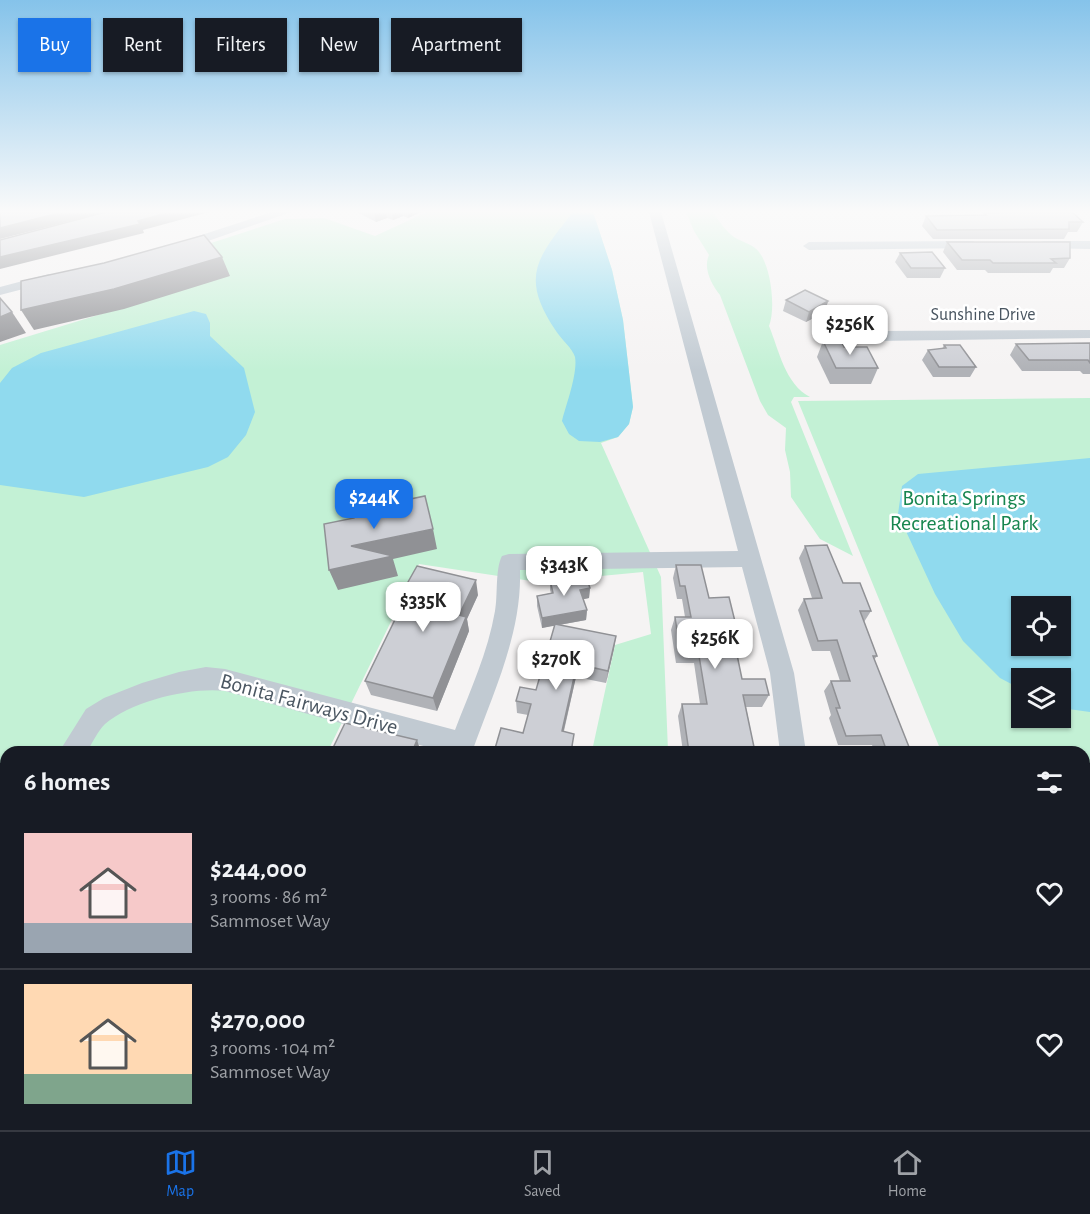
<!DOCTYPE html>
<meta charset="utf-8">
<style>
body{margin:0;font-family:"Alegreya Sans",sans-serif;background:#20242c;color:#f1f3f6;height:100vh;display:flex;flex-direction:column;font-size:22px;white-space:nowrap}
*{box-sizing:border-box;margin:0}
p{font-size:20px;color:#9ea1a6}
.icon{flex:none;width:33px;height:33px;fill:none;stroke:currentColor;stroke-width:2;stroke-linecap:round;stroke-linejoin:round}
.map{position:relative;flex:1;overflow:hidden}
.sheet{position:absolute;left:0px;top:746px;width:1090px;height:386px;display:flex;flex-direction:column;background:#171b24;border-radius:18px 18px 0 0;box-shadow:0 2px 4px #0004}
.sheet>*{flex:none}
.top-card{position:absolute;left:18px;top:18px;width:600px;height:54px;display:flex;gap:12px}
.tools{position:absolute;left:1011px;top:596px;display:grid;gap:12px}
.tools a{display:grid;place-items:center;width:60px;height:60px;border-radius:0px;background:#171b24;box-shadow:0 2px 4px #0004;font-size:30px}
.price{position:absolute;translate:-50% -51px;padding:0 14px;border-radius:12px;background:#fff;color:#222;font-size:20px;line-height:39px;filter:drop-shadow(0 2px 3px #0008)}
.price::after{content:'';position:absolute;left:50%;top:36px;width:18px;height:14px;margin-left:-9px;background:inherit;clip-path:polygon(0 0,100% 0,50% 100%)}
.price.selected{background:#1a73e8;color:#fff}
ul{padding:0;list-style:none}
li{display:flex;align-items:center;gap:18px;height:150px;padding:0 24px}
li+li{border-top:2px solid #363941}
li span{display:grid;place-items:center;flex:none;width:168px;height:120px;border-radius:0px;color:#555}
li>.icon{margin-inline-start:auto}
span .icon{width:72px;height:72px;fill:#fffc;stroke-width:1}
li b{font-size:26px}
h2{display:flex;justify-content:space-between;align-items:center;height:72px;padding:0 24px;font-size:26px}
.chip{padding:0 21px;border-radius:0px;background:#171b24;box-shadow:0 2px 4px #0004;font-size:21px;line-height:54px}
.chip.selected{background:#1a73e8;color:#fff}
.dock{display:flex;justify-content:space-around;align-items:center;height:84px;border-top:2px solid #363941;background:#171b24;font-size:16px;color:#9ea1a6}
.dock a{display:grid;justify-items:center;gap:3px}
.dock .selected{color:#1a73e8}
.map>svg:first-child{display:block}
.green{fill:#c3f1d5;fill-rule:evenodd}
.water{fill:#90daee;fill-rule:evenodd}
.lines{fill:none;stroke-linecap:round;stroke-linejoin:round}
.minor{fill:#c1cad2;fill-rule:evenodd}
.wall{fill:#b0b2b7}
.shaded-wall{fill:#909195}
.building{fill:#cdcfd5;stroke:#909195;stroke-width:1.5}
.labels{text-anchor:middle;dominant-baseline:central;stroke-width:5;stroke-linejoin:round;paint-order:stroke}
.far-street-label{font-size:18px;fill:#4a5661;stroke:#fff}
.park-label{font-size:22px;fill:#17864f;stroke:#fff}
.street-label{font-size:22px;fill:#4a5661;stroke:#fff}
</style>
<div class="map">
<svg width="1090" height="1130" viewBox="0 0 1090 1130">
<rect width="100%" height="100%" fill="#f5f3f3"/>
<g class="green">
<path d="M 427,212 L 593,212 L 612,270 L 623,320 L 633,407 L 629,424 L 618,437 L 601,443 L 661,577 L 668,751 L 592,751 L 615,645 L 651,634 L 643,572 L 538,582 L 419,564 L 328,751 L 6,752 L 6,1125 L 149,1125 L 146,1130 L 0,1130 L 0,345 L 121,308 L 211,243 L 285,219 L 324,218 L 375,236 Z"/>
<path d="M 686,212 L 712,212 C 719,220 726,232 734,237 C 743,243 752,243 759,252 C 771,267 776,308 769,326 C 779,350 785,384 810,397 L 794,397 L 791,402 L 853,556 L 820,539 L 791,497 L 790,472 L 785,450 L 786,428 L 768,415 L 760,401 L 720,295 C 711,284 703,268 709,255 L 694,231 Z"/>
<path d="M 1090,398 L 1090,1114 L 1084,1101 L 1084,752 L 941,751 L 798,401 ZM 1022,606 L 1060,606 L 1060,645 L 1022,645 ZM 1022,678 L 1060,678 L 1060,717 L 1022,717 Z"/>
<path d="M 512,1125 L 733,1125 L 734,1130 L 511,1130 Z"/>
</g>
<g class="water">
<path d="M 573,212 L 593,212 L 612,270 L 623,320 L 633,407 L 629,424 L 618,437 L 600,442 L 579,441 L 569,434 L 562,421 C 566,405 578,373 575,357 C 573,349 561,339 556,331 C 520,277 536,259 573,212 Z"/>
<path d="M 194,311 L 206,314 L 210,323 L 210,336 L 244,368 L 255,412 L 246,435 L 228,457 L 208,467 L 84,497 L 0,485 L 0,383 L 12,368 L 41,353 Z"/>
<path d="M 1090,458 L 1090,712 L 1061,708 L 1060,678 L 1022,678 L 1021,689 L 1000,678 L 963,641 L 935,594 L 898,514 L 902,486 L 918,474 ZM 1022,606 L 1060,606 L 1060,645 L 1022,645 Z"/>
</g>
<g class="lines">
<g class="minor">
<path d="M 272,212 L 291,212 L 185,249 L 177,249 L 175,246 L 177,243 Z"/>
<path d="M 649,212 L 661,212 L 794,673 L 806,752 L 780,752 L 770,673 L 742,567 L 520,570 C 522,634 493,693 472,752 L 445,752 L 225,691 C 191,687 132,701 105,724 C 98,731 92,743 87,752 L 59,752 L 86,709 L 104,698 L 142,683 L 179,672 L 206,667 L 225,669 L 455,730 C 470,691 488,652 495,611 C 498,596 495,569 502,556 L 509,554 L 738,551 Z"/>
<path d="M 973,241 L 979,245 L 977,248 L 809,250 L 803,246 L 809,242 Z"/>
<path d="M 1043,241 L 1090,241 L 1090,249 L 1039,248 L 1037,245 Z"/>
<path d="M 49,274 L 54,275 L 56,278 L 54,281 L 0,295 L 0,287 Z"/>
<path d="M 1090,330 L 1090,338 L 877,341 L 869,336 L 877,331 Z"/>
<path d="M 0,770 L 6,771 L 6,797 L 0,796 Z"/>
<path d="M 306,1125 L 342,1125 L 340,1130 L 304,1130 Z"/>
<path d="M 887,1125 L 923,1125 L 925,1130 L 889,1130 Z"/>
</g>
</g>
<g class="wall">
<path d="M 357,212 L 421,212 L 408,218 L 403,216 L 393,220 L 387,218 L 376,222 Z"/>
<path d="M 1006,212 L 1072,212 L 1083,222 L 1077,232 L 1068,232 L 1064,239 L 933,239 L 922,226 L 926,216 L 983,215 L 984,213 Z"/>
<path d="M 947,242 L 1070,258 L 1064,268 L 1053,268 L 1050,273 L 988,273 L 985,270 L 957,270 L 943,252 Z"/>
<path d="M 900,253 L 945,268 L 940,278 L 907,278 L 895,262 Z"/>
<path d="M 786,300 L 828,301 L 825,312 L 806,322 L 783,311 Z"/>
<path d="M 823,341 L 844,347 L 878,368 L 871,384 L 830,384 L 817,357 Z"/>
<path d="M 1090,343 L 1090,374 L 1083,374 L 1080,371 L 1022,371 L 1010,355 L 1016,344 Z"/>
<path d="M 944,345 L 976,367 L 970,377 L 933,377 L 922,360 L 928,350 L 942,349 Z"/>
<path d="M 805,546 L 871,611 L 864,622 L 877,656 L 874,660 L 911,752 L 875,752 L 872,745 L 838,745 L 829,718 L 831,715 L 824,691 L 831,681 L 840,681 L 830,651 L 812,651 L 798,610 L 804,599 L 812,598 L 799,558 Z"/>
<path d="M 676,565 L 709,598 L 742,650 L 738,658 L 742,679 L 769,695 L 762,707 L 746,707 L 754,747 L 751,752 L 683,752 L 678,716 L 682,704 L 700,704 L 694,663 L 676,663 L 671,630 L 675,617 L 685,617 L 682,599 L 677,599 L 673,578 Z"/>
<path d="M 550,580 L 590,588 L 589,598 L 583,599 L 587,610 L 586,620 L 559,625 L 616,636 L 606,683 L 576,677 L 564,731 L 573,745 L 572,752 L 494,752 L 523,733 L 528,715 L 517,713 L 516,701 L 536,690 L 555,625 L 542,628 L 537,606 L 537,596 L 551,593 L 550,590 Z"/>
<path d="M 478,595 L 467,619 L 469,631 L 437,711 L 371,695 L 365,681 L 402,606 L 399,598 Z"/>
<path d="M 782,1125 L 832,1125 L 833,1130 L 782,1130 Z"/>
<path d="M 974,1125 L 1062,1125 L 1064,1130 L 976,1130 Z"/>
</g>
<g class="shaded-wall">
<path d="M 63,212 L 106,212 L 0,239 L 0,228 Z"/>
<path d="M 170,212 L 209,212 L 143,230 L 144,233 L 0,269 L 0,257 Z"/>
<path d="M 376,212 L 386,212 L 387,218 L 376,222 L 374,213 Z"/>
<path d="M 391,212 L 403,212 L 403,216 L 393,220 Z"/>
<path d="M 407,212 L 421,212 L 408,218 Z"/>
<path d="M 222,257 L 230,276 L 124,309 L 34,330 L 21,310 Z"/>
<path d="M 828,301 L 825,312 L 806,322 L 809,312 Z"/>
<path d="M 12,312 L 26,333 L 0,342 L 0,317 Z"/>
<path d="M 433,529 L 437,549 L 393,559 L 398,576 L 338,590 L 329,570 L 351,546 Z"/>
<path d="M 476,580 L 478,595 L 467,619 L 469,631 L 437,711 L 433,698 L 459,615 Z"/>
<path d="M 590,588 L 589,598 L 580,600 L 580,590 Z"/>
<path d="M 587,610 L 586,620 L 542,628 L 542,618 Z"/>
<path d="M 616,636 L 614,649 L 606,683 L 608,671 Z"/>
<path d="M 577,664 L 576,677 L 561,742 L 562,731 Z"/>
<path d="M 417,740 L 421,752 L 412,752 Z"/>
<path d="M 6,863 L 6,891 L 0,889 L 0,875 Z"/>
<path d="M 6,918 L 6,985 L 0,984 L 0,931 Z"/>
<path d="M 253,1125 L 270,1125 L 268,1130 L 252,1130 Z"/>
<path d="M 470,1125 L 473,1125 L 472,1130 L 469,1130 Z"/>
</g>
<g class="building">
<path d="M 0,212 L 63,212 L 0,228 Z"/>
<path d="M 106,212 L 170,212 L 138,221 L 140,224 L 0,257 L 0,240 Z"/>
<path d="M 1011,212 L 1072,212 L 1083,222 L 1069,222 L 1069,229 L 937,230 L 926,216 L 986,215 L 984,213 Z"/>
<path d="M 204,235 L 222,257 L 114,289 L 21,310 L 21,281 L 104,263 Z"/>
<path d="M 947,242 L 1070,242 L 1070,258 L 1051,259 L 1056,263 L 993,263 L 990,260 L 962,260 Z"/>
<path d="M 932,252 L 945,268 L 911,268 L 900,253 Z"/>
<path d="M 805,290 L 828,301 L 809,312 L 786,300 Z"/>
<path d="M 0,298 L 12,312 L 0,317 Z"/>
<path d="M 823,341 L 841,341 L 844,347 L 867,347 L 878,368 L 836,368 Z"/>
<path d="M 1090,343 L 1090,363 L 1088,360 L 1029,360 L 1016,344 Z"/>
<path d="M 944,345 L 960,345 L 976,367 L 939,367 L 928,350 L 946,348 Z"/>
<path d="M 425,496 L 433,529 L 351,546 L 393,556 L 329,570 L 324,524 L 354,518 L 353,511 Z"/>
<path d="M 827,545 L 843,583 L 860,583 L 871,611 L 860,611 L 877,656 L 873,656 L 911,752 L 887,752 L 881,735 L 846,736 L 836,708 L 840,708 L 831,681 L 850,681 L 837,640 L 818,641 L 804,599 L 822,598 L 805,546 Z"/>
<path d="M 676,565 L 701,565 L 709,598 L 729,597 L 742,650 L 736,650 L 742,679 L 765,679 L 769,695 L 743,695 L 754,747 L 747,747 L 748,752 L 689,752 L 682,704 L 707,704 L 698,650 L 680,650 L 675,617 L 691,617 L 685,586 L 680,586 Z"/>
<path d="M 417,566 L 476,580 L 459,615 L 466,617 L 433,698 L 365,681 L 405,599 L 399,598 Z"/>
<path d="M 585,574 L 590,588 L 580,590 L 587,610 L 542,618 L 537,596 L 553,593 L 550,580 Z"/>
<path d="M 555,624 L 616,636 L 608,671 L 577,664 L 562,731 L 574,734 L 571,752 L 494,752 L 501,728 L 523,733 L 531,704 L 516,701 L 520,687 L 536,690 Z"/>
<path d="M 345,723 L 417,740 L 412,752 L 331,752 Z"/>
<path d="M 0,862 L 6,862 L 0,875 Z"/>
<path d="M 0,887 L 6,887 L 6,918 L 0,931 Z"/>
<path d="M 146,1125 L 254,1125 L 252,1130 L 143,1130 Z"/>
<path d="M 377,1125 L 422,1125 L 427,1127 L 427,1125 L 470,1125 L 469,1130 L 375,1130 Z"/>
<path d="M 793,1125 L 832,1125 L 833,1130 L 794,1130 Z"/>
<path d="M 995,1125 L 1062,1125 L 1064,1130 L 997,1130 Z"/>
</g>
<linearGradient id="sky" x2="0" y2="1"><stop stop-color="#85c3ea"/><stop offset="0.57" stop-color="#fafafa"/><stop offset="1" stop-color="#fafafa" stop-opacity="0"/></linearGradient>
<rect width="1090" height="371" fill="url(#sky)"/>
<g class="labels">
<g class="far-street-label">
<text x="983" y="315">Sunshine Drive</text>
</g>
<g class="park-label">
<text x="964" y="498">Bonita Springs<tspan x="964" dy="25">Recreational Park</tspan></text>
</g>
<g class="street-label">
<text transform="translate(309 704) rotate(15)">Bonita Fairways Drive</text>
</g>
</g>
</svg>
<div class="tools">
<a><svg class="icon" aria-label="locate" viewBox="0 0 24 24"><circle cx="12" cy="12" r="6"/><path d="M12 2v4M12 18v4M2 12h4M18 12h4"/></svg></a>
<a><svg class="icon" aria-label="layers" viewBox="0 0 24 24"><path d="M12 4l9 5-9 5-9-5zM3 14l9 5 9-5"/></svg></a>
</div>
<b class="price" style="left:850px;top:356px">$256K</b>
<b class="price selected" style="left:374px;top:530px">$244K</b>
<b class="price" style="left:564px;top:597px">$343K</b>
<b class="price" style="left:423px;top:633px">$335K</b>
<b class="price" style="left:715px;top:670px">$256K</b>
<b class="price" style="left:556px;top:691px">$270K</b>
<div class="top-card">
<a class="chip selected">Buy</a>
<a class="chip">Rent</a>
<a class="chip">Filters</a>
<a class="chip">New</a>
<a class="chip">Apartment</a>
</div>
<section class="sheet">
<h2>6 homes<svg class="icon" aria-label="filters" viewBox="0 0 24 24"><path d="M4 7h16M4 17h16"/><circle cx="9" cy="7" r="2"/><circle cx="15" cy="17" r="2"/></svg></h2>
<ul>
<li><span style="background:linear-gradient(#f6c9c9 75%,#9aa5b1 0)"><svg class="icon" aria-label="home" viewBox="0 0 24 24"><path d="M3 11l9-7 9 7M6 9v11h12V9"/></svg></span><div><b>$244,000</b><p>3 rooms · 86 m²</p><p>Sammoset Way</p></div><svg class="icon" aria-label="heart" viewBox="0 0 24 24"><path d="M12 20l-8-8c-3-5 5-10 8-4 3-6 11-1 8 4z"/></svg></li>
<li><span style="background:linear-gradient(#ffd9b3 75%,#7fa58c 0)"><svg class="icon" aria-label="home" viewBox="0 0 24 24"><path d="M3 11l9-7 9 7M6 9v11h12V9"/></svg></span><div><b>$270,000</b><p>3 rooms · 104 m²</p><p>Sammoset Way</p></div><svg class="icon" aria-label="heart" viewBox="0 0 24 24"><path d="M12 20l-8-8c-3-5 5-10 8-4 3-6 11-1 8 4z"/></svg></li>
</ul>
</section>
</div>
<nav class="dock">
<a class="selected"><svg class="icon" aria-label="map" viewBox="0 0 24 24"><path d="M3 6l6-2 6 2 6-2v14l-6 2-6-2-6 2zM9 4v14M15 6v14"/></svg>Map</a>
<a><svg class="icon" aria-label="saved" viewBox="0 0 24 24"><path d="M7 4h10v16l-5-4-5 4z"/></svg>Saved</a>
<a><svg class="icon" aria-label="home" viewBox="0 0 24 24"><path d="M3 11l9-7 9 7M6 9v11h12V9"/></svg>Home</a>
</nav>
